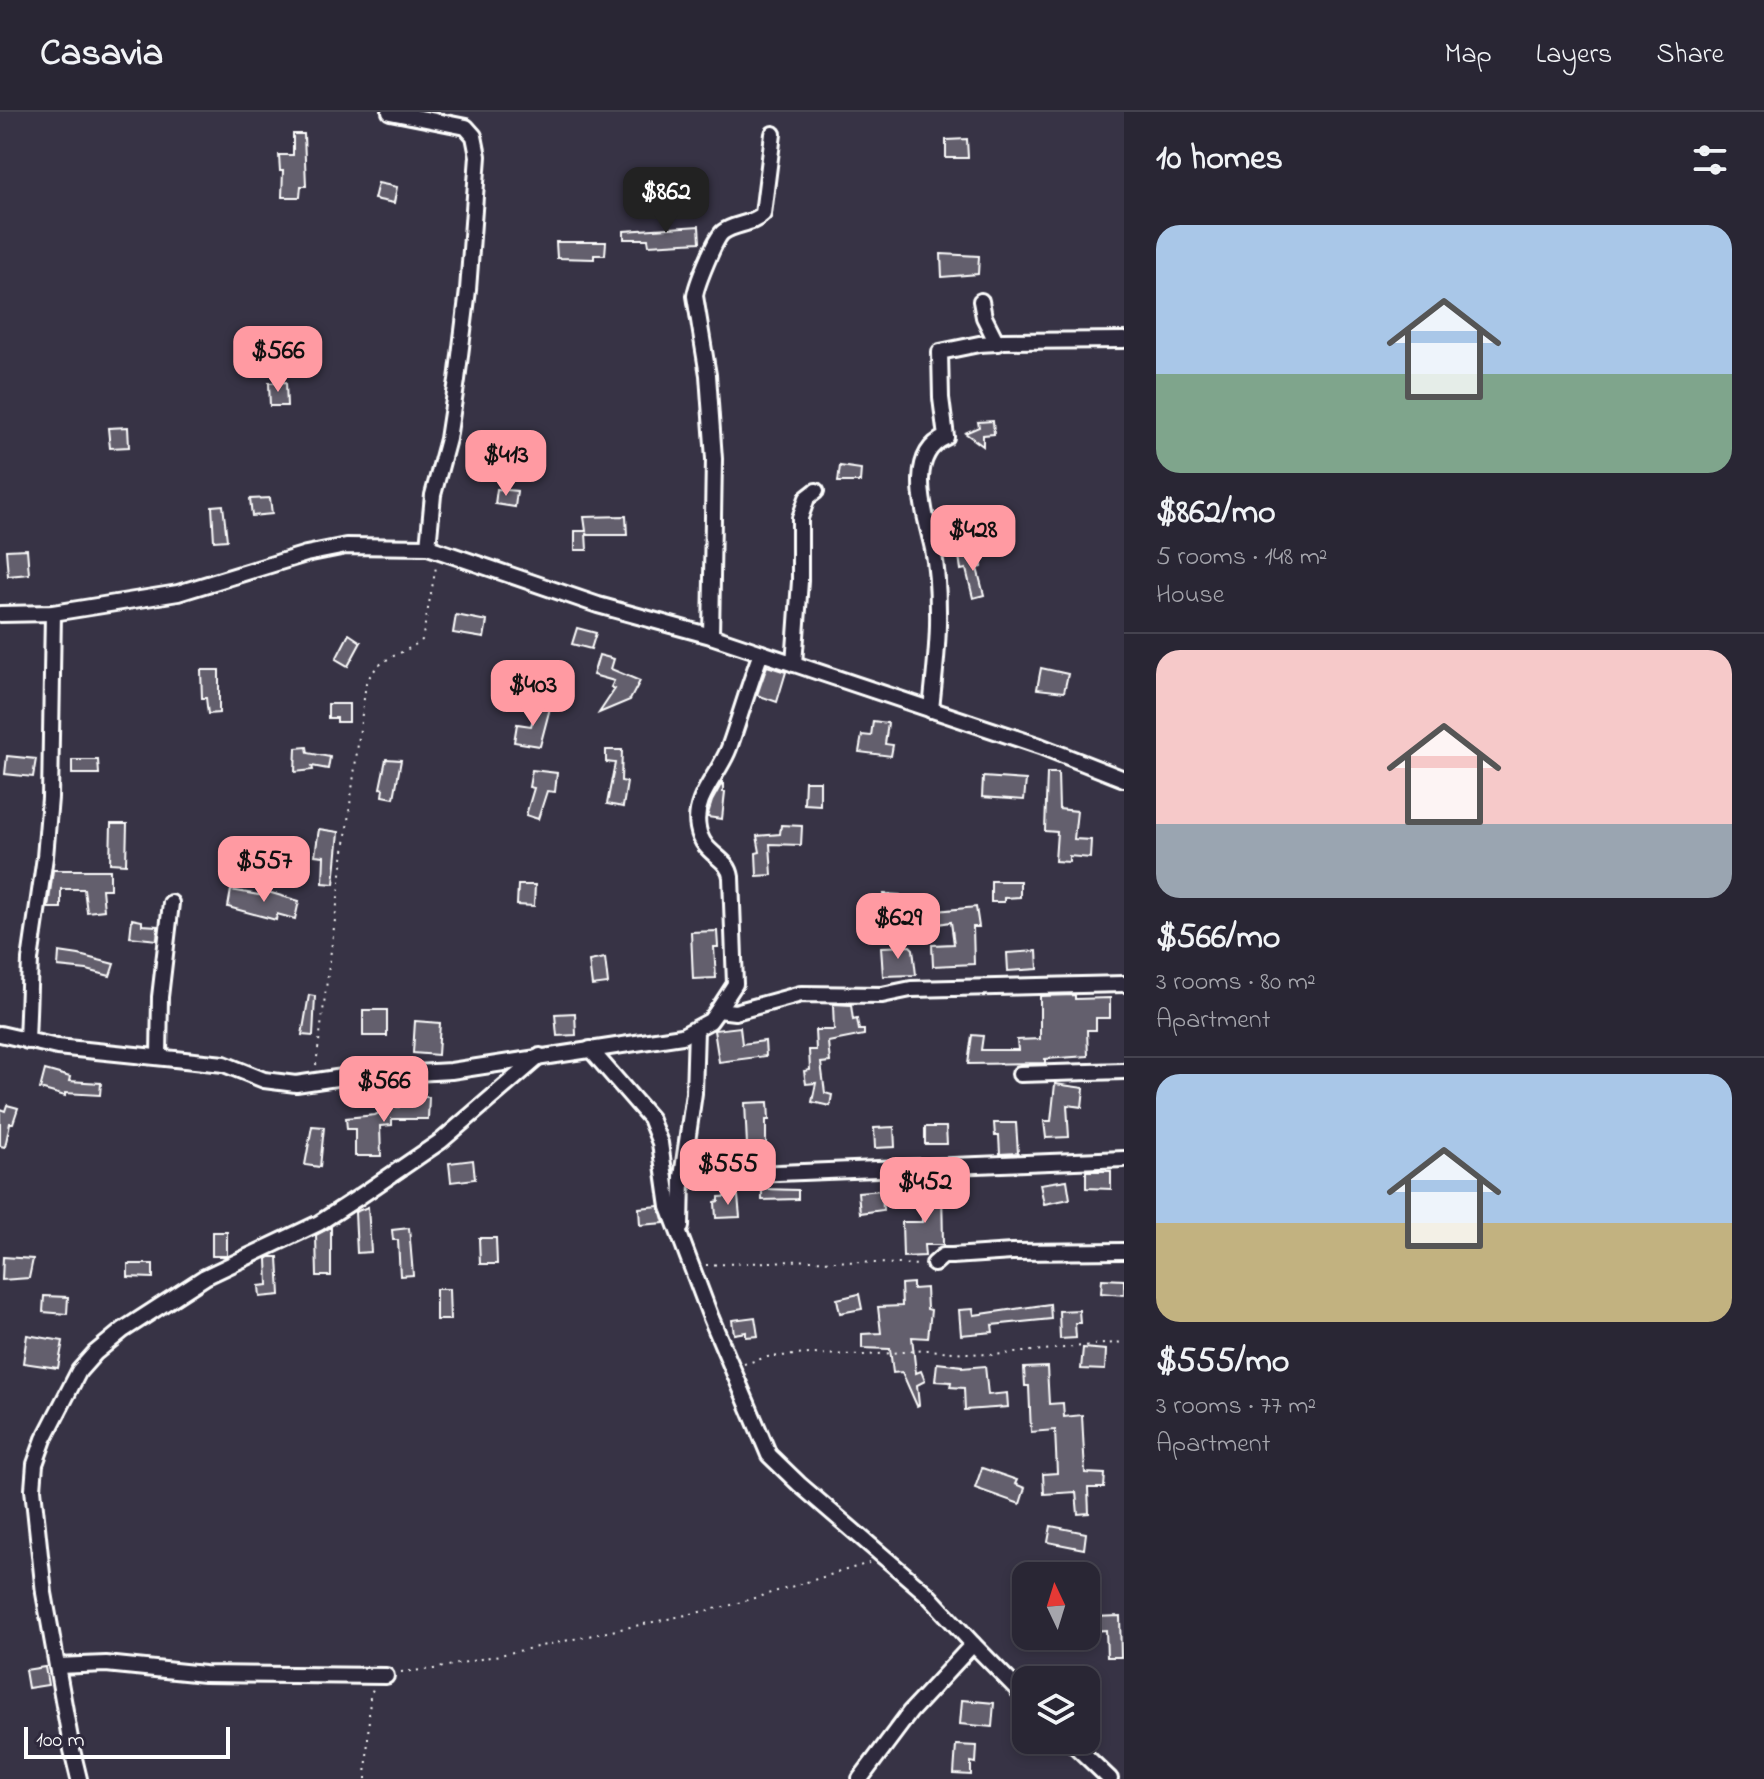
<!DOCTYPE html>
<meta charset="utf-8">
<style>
body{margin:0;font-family:"Indie Flower",sans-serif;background:#353240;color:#f1f3f6;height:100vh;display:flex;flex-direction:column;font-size:30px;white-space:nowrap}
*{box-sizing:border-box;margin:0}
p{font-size:26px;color:#a5a5ac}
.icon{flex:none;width:44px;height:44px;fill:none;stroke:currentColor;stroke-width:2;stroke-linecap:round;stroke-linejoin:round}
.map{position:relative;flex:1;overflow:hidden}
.details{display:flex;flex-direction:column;background:#292634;width:640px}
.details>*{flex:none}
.needle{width:52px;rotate:356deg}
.buttons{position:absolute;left:1012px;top:1450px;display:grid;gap:16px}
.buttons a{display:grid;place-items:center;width:88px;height:88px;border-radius:16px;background:#292634;box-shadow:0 4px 12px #0003,0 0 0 2px #45434f;font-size:40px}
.scale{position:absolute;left:24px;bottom:20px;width:206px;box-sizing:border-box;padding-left:8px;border:4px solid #fff;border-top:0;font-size:22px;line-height:28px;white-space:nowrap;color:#fff;-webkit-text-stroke:6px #2f2a3d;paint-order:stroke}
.price{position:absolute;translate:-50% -68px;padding:0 18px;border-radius:16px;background:#ff9aa2;color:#111;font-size:26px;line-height:52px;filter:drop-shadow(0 2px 4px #0008)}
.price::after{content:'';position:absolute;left:50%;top:48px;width:24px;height:18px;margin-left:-12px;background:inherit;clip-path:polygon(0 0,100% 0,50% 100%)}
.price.active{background:#222;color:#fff}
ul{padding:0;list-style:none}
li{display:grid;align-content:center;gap:16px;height:424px;padding:0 32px}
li+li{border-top:2px solid #45434f}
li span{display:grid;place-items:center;height:248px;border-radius:24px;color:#555}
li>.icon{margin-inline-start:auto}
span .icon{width:144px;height:144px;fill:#fffc;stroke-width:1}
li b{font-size:34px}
h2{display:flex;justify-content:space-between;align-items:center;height:96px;padding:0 32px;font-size:34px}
header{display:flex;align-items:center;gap:48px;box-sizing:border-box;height:112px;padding:0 40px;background:#292634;border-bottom:2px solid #45434f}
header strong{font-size:38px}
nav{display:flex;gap:44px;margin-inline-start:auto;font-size:28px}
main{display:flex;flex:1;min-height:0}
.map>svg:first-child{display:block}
.building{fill:#635f6d;stroke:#fff;stroke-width:2}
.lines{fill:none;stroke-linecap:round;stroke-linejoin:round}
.minor-casing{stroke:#fff;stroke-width:20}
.path{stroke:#fff;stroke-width:2;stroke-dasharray:2 6;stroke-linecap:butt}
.minor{stroke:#2f2a3d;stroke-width:14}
</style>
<header>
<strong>Casavia</strong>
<nav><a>Map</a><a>Layers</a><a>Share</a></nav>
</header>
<main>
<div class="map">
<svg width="1124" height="1667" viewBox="0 0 1124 1667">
<rect width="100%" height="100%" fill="#373345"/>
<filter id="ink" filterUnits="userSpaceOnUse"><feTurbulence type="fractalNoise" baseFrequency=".0125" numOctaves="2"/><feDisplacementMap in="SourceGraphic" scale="16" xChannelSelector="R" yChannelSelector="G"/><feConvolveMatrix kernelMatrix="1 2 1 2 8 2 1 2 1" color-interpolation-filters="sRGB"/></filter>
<g filter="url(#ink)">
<g class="building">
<path d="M 293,22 L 304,22 L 306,74 L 301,74 L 300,85 L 282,85 L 283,59 L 280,59 L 279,43 L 293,43 Z"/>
<path d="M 967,27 L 968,46 L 946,46 L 946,28 Z"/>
<path d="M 378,71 L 397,75 L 394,91 L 374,87 Z"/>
<path d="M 699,114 L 700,130 L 649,133 L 648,127 L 624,127 L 624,119 Z"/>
<path d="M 556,130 L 606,130 L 605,143 L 594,143 L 594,147 L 557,146 Z"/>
<path d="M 941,142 L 979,144 L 978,162 L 942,165 Z"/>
<path d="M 286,270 L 287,294 L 270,294 L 269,271 Z"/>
<path d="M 993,309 L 994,322 L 983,323 L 983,334 L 965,321 L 979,315 L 978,310 Z"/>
<path d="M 128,315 L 129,335 L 110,336 L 108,316 Z"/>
<path d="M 519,331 L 521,350 L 503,351 L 502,333 Z"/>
<path d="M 840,354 L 861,357 L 860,370 L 838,370 Z"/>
<path d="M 497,377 L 517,379 L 515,395 L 495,392 Z"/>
<path d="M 270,386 L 272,402 L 252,404 L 250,387 Z"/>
<path d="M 223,393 L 227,428 L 214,429 L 212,394 Z"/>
<path d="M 626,404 L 627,423 L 587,423 L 586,421 L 587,438 L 575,438 L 575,419 L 586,419 L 584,405 Z"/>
<path d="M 27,437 L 29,462 L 8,464 L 6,438 Z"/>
<path d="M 981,442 L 982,455 L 977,456 L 984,483 L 973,486 L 966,457 L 961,458 L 959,444 Z"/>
<path d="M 456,503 L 487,509 L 484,526 L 453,521 Z"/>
<path d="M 577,516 L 596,521 L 591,537 L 572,532 Z"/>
<path d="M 349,522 L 361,530 L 348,554 L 336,547 Z"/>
<path d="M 599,543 L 614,547 L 611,557 L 640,569 L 630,588 L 599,601 L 615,577 L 611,575 L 614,569 L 593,563 Z"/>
<path d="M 767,554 L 786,560 L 777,590 L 757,583 Z"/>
<path d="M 1041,556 L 1068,562 L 1064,580 L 1037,577 Z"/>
<path d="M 201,558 L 219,558 L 219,601 L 208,602 L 206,586 L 202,586 Z"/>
<path d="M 328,592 L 349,592 L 349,610 L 337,610 L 337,606 L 328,606 Z"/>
<path d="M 538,592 L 550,596 L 540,634 L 514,630 L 517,612 L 531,614 Z"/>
<path d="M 873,609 L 888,611 L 885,632 L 893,633 L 891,644 L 859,640 L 862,623 L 871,624 Z"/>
<path d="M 307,635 L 308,641 L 330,645 L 328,657 L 312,654 L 313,658 L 295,660 L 296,636 Z"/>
<path d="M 606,638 L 622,638 L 621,669 L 627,670 L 623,695 L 607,692 L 615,651 L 606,650 Z"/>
<path d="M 7,644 L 36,647 L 33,665 L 5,662 Z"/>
<path d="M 386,647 L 401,648 L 394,686 L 383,684 L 384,677 L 380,676 Z"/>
<path d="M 72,648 L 98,648 L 99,662 L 72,662 Z"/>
<path d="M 532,658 L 557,661 L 555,680 L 547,679 L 538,707 L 526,703 L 534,676 L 529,675 Z"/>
<path d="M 1047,661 L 1058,661 L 1059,697 L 1077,699 L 1074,727 L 1091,728 L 1090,746 L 1069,744 L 1069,750 L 1055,749 L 1057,720 L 1045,719 Z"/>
<path d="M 983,665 L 1026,668 L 1024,688 L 982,685 Z"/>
<path d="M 723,669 L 723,680 L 725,680 L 722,707 L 707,705 L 712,689 Z"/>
<path d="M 805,669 L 820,669 L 820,693 L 804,692 Z"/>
<path d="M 111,712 L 127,712 L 126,752 L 110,751 Z"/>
<path d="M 781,713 L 802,714 L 801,733 L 770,732 L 772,763 L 757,764 L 756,741 L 760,740 L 757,724 L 780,722 Z"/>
<path d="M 319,717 L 339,720 L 334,772 L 323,771 L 324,744 L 315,743 Z"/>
<path d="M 53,758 L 110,758 L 110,777 L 102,777 L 104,798 L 87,800 L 84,777 L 61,777 L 61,796 L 48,796 Z"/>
<path d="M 991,769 L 1020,769 L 1020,785 L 1004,786 L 1004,790 L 991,790 Z"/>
<path d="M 518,773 L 535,773 L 534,794 L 517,793 Z"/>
<path d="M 231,778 L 259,783 L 261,778 L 299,789 L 295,807 L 277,802 L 276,808 L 228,795 Z"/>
<path d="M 884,782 L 900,783 L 899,800 L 909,800 L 911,814 L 887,817 Z"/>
<path d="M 976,795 L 979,815 L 973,815 L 974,852 L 933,854 L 932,833 L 954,832 L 951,810 L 938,812 L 937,799 Z"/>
<path d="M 132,807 L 142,809 L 142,813 L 158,814 L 157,828 L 130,825 Z"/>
<path d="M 717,819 L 718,835 L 714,835 L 716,866 L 693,867 L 691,820 Z"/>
<path d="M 910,834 L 913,837 L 916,863 L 883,864 L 881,835 Z"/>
<path d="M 1037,839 L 1038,857 L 1008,859 L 1007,841 Z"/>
<path d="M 59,840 L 79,843 L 114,852 L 110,864 L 87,858 L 58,855 Z"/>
<path d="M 605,846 L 608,872 L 592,874 L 589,849 Z"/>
<path d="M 309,883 L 315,884 L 313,924 L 302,923 Z"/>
<path d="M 1075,883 L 1075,887 L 1110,886 L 1110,906 L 1096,906 L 1096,918 L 1087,918 L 1088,944 L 1045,947 L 1045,951 L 968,952 L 972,923 L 983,924 L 981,938 L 1018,938 L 1017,928 L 1040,927 L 1040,884 Z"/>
<path d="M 833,892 L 851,893 L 853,908 L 857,907 L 859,918 L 864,918 L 864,923 L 828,930 L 830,950 L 821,951 L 825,981 L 832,983 L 830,994 L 812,990 L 816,971 L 806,972 L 804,959 L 810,958 L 809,938 L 816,938 L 815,918 L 834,918 Z"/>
<rect x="363" y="898" width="24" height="26"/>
<path d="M 575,901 L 576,923 L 557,924 L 555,902 Z"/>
<path d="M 415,909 L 440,911 L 438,943 L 413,941 Z"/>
<path d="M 740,915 L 742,932 L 765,929 L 766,944 L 719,950 L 714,918 Z"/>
<path d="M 45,958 L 70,965 L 69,969 L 101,971 L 100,983 L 65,981 L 65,984 L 40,977 Z"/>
<path d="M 1055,972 L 1084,976 L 1082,995 L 1067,993 L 1069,1025 L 1046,1026 L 1044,1009 L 1051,1009 Z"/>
<path d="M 399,985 L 429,985 L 428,1007 L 392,1007 L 392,1013 L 380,1014 L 381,1044 L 355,1044 L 355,1017 L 347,1017 L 346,1006 L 375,1003 L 379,1001 L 379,995 L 399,995 Z"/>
<path d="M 768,990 L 769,1008 L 766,1008 L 766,1033 L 747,1033 L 745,991 Z"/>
<path d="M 7,993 L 18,996 L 13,1011 L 10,1011 L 5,1035 L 0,1034 L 0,997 L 5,999 Z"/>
<path d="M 994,1011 L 1016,1011 L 1018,1041 L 1000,1042 L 999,1024 L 995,1024 Z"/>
<path d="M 312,1014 L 324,1015 L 320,1055 L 305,1053 Z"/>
<path d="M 894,1015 L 895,1035 L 875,1036 L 874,1016 Z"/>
<path d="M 925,1015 L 946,1015 L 947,1032 L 925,1032 Z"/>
<path d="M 473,1048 L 475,1067 L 451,1070 L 449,1051 Z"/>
<path d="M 1086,1059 L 1111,1059 L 1111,1077 L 1086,1076 Z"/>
<path d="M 1067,1068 L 1070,1087 L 1044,1092 L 1040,1072 Z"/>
<path d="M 942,1075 L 943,1133 L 924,1133 L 925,1144 L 903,1145 L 902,1110 L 922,1110 L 922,1076 Z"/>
<path d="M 762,1077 L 798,1078 L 798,1087 L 762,1088 Z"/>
<path d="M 882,1078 L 883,1098 L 860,1101 L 858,1080 Z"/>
<path d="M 738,1084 L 740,1105 L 716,1106 L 715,1090 L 719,1089 L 719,1085 Z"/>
<path d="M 659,1094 L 664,1111 L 640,1113 L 639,1096 Z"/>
<path d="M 368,1095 L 371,1140 L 357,1141 L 355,1100 Z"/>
<path d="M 331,1115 L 331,1164 L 317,1164 L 316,1123 Z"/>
<path d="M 409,1116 L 413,1163 L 400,1164 L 398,1128 L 393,1128 L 392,1118 Z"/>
<rect x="212" y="1120" width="15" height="24"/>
<path d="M 479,1126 L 496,1126 L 497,1152 L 480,1152 Z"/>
<path d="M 3,1145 L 33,1147 L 29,1166 L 2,1168 Z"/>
<path d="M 270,1145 L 278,1145 L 280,1183 L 260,1185 L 259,1174 L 268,1173 L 267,1147 Z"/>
<path d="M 128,1152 L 153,1152 L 153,1166 L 128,1165 Z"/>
<path d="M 1102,1167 L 1124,1168 L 1124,1183 L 1101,1181 Z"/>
<path d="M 913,1171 L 913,1177 L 926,1176 L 927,1197 L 931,1198 L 928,1226 L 912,1225 L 916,1261 L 921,1259 L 925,1269 L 917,1273 L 919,1293 L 917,1294 L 902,1260 L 893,1261 L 890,1237 L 862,1236 L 862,1222 L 881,1221 L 878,1195 L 902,1194 L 901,1172 Z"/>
<path d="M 436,1177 L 449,1177 L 450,1208 L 436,1208 Z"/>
<path d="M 859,1182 L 862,1197 L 840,1201 L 837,1187 Z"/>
<path d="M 44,1184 L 68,1185 L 67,1202 L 43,1200 Z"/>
<path d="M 1050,1192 L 1051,1207 L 992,1213 L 993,1220 L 961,1223 L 959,1198 L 973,1197 L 974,1203 Z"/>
<path d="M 1079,1198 L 1080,1211 L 1075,1211 L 1076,1226 L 1060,1227 L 1059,1199 Z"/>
<path d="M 755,1205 L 758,1224 L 746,1225 L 746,1220 L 734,1222 L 732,1208 Z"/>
<path d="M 27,1223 L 63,1229 L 58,1256 L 23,1251 Z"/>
<path d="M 1083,1236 L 1106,1238 L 1105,1258 L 1081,1257 Z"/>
<path d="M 937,1251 L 962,1254 L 962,1256 L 985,1254 L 988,1283 L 1007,1281 L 1008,1295 L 965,1298 L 964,1276 L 950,1275 L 951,1270 L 935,1269 Z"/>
<path d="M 1047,1255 L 1049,1292 L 1063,1291 L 1064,1305 L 1082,1303 L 1085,1361 L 1105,1362 L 1104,1376 L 1088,1376 L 1089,1401 L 1078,1402 L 1076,1380 L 1044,1382 L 1043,1362 L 1057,1361 L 1055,1318 L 1031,1320 L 1029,1274 L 1025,1274 L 1024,1256 Z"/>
<path d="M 982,1356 L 1017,1368 L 1015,1372 L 1025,1376 L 1020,1392 L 975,1376 Z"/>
<path d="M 1051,1414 L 1086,1421 L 1084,1437 L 1048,1430 Z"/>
<path d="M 1120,1504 L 1121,1545 L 1107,1545 L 1106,1518 L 1093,1519 L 1093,1505 Z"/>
<path d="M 45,1555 L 48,1573 L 28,1576 L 25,1558 Z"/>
<path d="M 962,1588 L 994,1591 L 992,1615 L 960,1612 Z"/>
<path d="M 956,1633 L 977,1634 L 976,1651 L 971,1650 L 971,1663 L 954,1662 Z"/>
</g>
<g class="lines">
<g class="minor-casing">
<g id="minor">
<path d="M 390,0 L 466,15 L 474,24 L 478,44 L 468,178 L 457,268 L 448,327 L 433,383 L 428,435"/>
<path d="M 981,189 L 984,205 L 997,231 L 1002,229 L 1124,228"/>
<path d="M 0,502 L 53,501 L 178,481 L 306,442 L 346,434 L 428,435 L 598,493 L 711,524 L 1040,634 L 1124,667"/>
<path d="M 711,524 L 714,347 L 708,263 L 695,184 C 696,174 715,126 723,120 C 735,111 752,113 763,102 L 773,22"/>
<path d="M 794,552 L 800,469 L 800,406 L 807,386 L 816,379"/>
<path d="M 931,598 C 934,565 939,532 938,499 C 938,478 937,457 933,437 C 926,404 904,343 946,325 L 941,286 L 940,240 L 979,232 L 997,231"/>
<path d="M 718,898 L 735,872 L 731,765 C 728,744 703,744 698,716 C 692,686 719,663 729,636 C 740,605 749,573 761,541"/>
<path d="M 0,922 L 57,935 L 224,952 L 264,968 L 296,972 L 343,965 L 451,959 L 682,924 L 710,909 L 718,898 L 735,900 L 801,882 L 882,883 L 911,877 L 1124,872"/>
<path d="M 27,929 L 30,848 L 45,745 L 50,686 L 53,501"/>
<path d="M 590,937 L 650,1006 L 660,1031 L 669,1095 L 711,1206 L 769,1343 L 799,1372 L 927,1482 L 973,1532 L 1026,1586"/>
<path d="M 159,944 L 160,885 L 171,791"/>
<path d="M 1020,962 L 1124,959"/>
<path d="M 682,1065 L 1124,1047"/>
<path d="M 681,1115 L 682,1065 L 694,981 L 696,917"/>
<path d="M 934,1152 L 943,1144 L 952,1144 L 1012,1140 L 1124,1139"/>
<path d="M 57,1554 L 106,1552 L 204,1562 L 386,1564"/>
<path d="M 1069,1628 L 1110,1667"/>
<path d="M 79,1667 L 72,1638 L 44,1481 L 33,1377 L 35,1352 L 44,1327 L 79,1259 L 95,1241 L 123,1218 L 205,1165 L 319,1111 L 356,1087 L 441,1029 L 540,944"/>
<path d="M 860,1667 L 910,1600 L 973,1532"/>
</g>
</g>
<g class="path">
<path d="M 316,953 L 366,571 C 380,543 400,545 422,528 L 436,455"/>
<path d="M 706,1153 L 812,1148 L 919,1153"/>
<path d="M 744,1252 L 767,1245 L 809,1242 L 867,1243 L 928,1238 L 993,1243 L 1124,1230"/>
<path d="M 401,1560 L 434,1557 L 728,1494 L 869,1451"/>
<path d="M 366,1667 L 370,1584 L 373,1577"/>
</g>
<use href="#minor" class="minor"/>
</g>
</g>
</svg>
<div class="buttons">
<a><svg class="needle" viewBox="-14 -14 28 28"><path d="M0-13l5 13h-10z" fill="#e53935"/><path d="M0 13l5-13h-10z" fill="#a5a5ac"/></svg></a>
<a><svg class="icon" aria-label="layers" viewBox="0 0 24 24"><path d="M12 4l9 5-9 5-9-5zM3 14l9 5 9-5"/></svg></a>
</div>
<div class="scale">100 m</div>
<b class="price active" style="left:666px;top:123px">$862</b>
<b class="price" style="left:278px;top:282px">$566</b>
<b class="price" style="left:506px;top:386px">$413</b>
<b class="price" style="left:973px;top:461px">$428</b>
<b class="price" style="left:533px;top:616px">$403</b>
<b class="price" style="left:264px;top:792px">$557</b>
<b class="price" style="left:898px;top:849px">$629</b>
<b class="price" style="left:384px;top:1012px">$566</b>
<b class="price" style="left:728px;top:1095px">$555</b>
<b class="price" style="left:925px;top:1113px">$452</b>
</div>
<section class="details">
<h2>10 homes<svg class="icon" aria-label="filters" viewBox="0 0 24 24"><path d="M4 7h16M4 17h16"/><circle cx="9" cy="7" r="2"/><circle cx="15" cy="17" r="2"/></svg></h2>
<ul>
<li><span style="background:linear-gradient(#a9c7e8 60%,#7fa58c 0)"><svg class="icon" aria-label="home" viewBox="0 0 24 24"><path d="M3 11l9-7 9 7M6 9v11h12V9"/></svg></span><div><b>$862/mo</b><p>5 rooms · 148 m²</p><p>House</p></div></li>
<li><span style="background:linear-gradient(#f6c9c9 70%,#9aa5b1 0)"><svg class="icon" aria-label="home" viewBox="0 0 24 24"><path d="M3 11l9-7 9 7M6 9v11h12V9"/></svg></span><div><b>$566/mo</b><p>3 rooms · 80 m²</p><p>Apartment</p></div></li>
<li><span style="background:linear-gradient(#a9c7e8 60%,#c2b280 0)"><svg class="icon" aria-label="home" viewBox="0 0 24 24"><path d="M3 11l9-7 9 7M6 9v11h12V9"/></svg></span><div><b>$555/mo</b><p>3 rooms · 77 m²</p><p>Apartment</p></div></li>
</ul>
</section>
</main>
